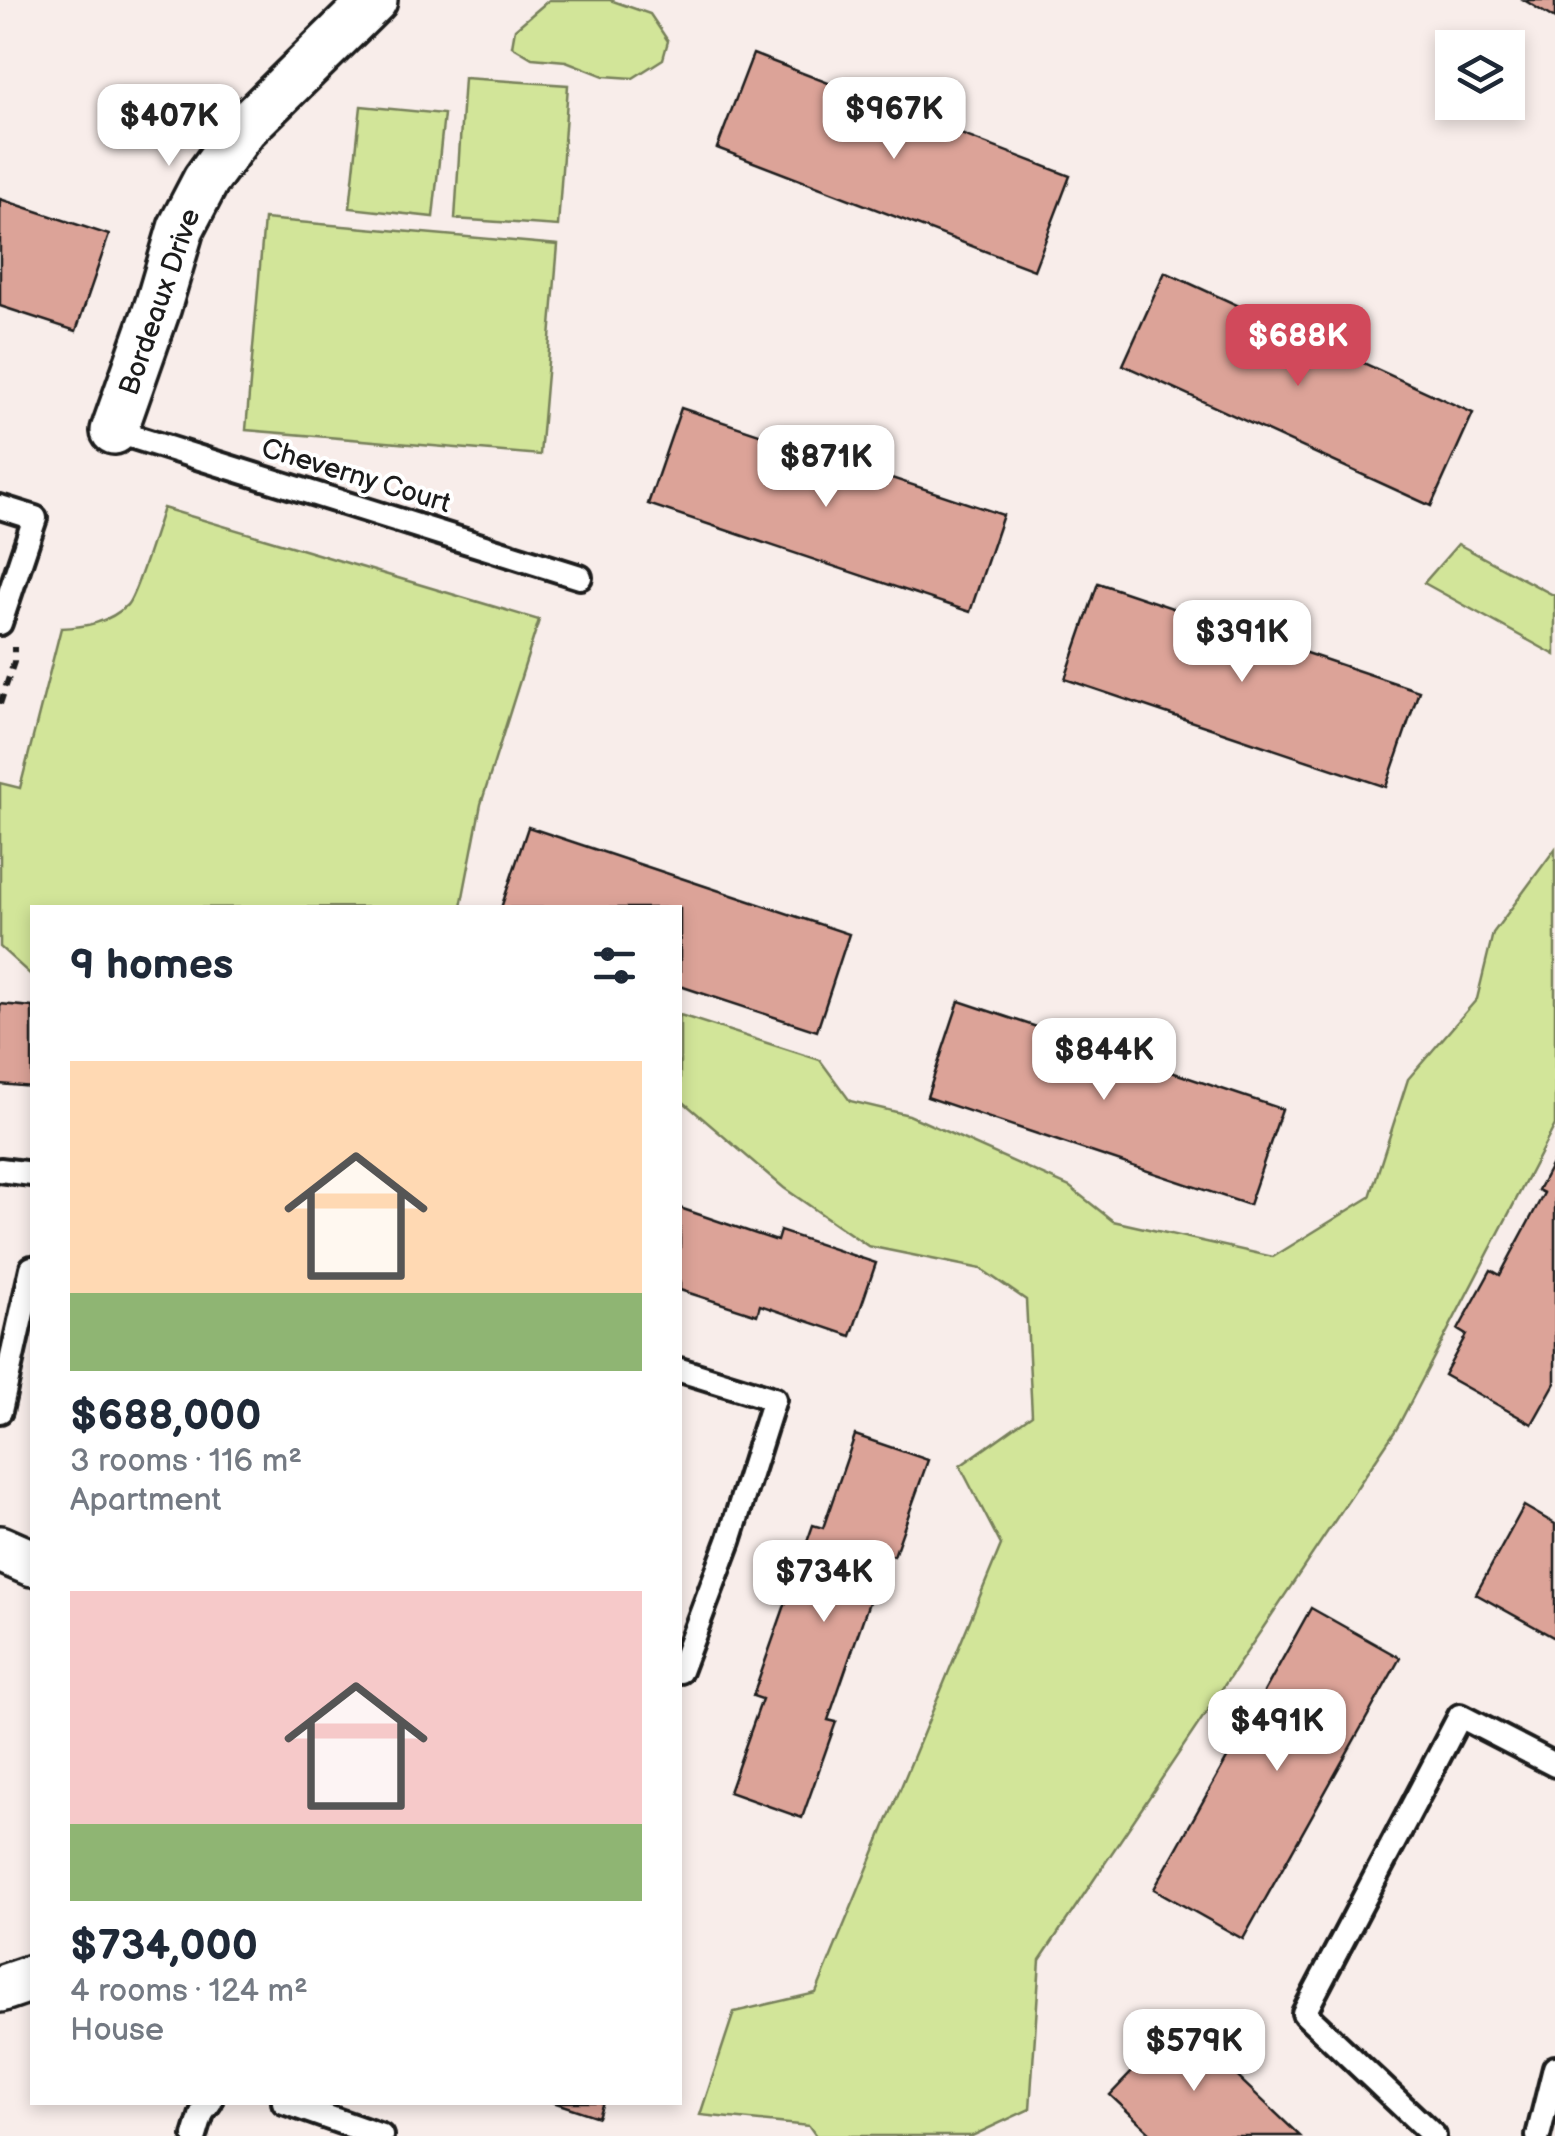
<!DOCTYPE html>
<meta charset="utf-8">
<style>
body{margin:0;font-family:"Balsamiq Sans",sans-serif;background:#f2f2f3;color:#1f2937;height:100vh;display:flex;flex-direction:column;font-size:38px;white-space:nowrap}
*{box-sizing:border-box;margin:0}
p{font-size:32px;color:#747a83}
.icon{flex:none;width:55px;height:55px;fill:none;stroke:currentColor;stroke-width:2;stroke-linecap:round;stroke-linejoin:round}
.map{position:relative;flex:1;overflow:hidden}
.details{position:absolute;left:30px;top:905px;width:652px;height:1200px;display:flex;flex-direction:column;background:#fff;border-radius:0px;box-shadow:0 5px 15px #0003}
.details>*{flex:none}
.fabs{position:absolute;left:1435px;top:30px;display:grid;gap:20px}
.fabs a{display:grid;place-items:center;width:90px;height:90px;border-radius:0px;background:#fff;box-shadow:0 5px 15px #0003;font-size:50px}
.price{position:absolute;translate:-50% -85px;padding:0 22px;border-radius:20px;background:#fff;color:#222;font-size:32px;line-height:65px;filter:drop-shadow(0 2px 5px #0008)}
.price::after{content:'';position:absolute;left:50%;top:60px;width:30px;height:22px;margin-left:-15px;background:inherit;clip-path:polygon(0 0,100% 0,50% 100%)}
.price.current{background:#d1495b;color:#fff}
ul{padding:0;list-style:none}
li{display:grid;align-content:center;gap:20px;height:530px;padding:0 40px}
li span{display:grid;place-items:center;height:310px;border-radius:0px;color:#555}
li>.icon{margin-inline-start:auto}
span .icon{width:180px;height:180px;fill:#fffc;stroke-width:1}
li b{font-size:42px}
h2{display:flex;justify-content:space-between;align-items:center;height:120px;padding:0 40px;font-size:42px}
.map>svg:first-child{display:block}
.green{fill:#d2e599;stroke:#77805a;stroke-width:2.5}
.building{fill:#dca398;stroke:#1c1c1c;stroke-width:2.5}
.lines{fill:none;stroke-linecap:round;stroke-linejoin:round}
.lane-casing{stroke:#1c1c1c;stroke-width:30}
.street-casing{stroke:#1c1c1c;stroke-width:52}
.path{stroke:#1c1c1c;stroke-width:6;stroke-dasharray:10 8;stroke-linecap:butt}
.lane{stroke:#fff;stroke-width:22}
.street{stroke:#fff;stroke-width:45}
.labels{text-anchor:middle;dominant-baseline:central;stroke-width:8;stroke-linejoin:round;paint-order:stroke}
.street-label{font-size:28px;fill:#1c1c1c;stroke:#fff}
</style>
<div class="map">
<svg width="1555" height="2136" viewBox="0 0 1555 2136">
<rect width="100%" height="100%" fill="#f8edea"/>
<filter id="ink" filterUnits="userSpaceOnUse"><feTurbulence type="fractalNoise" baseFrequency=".01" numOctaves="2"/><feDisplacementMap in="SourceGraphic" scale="20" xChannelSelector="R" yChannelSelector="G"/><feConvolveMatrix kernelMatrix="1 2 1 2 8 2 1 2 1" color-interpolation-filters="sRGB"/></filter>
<g filter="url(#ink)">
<g class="green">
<path d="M 549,0 L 610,0 L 650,14 L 668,41 L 663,59 L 633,78 L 604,76 L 566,61 L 532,58 L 512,46 L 515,29 Z"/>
<path d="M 464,78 L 568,85 L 558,226 L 455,219 Z"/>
<path d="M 361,106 L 444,114 L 433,217 L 350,208 Z"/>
<path d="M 264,219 L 558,245 L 540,455 L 246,430 Z"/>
<path d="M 163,508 L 539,620 L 481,804 L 461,907 L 32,908 L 32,976 L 0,947 L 0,783 L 20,788 L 61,628 C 84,627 109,623 127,605 C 136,596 157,526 163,508 Z"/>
<path d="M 1458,544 L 1555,596 L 1555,655 L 1424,583 Z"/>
<path d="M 1555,849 L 1555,1125 L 1397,1428 L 1040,1960 L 1030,2109 L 972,2136 L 816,2136 L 809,2126 L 700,2115 L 734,2012 L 816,1993 L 1001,1545 L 960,1466 L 1032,1415 L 1026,1300 L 981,1269 L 868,1246 L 784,1188 L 680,1099 L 680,1015 L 820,1060 L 850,1101 L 909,1115 L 1070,1187 L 1113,1221 L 1273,1257 L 1370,1197 L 1408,1079 L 1477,999 L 1493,933 Z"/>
</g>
<g class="building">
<path d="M 1524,0 L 1555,0 L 1555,19 Z"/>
<path d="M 753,54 L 1070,176 L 1034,270 L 717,148 Z"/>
<path d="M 0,199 L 109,235 L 76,331 L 0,306 Z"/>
<path d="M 1165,272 L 1473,413 L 1431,506 L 1123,365 Z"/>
<path d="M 681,408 L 1003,515 L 970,612 L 648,504 Z"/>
<path d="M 1098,583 L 1419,691 L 1386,787 L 1065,679 Z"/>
<path d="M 528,827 L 849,934 L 817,1031 L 680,986 L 680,908 L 501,908 Z"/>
<path d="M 959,1001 L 1282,1109 L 1249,1205 L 927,1097 Z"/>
<path d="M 0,1004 L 32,1007 L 32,1087 L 0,1084 Z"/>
<path d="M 1555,1158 L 1555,1383 L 1532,1424 L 1444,1375 L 1466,1335 L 1458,1330 L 1491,1270 L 1500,1275 L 1544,1193 L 1538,1190 Z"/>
<path d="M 680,1208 L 777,1241 L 780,1231 L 876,1263 L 851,1336 L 760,1305 L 757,1315 L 680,1290 Z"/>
<path d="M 855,1435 L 928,1460 L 894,1556 L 886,1553 L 828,1720 L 836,1722 L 802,1818 L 729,1792 L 762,1699 L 753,1696 L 813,1525 L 823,1528 Z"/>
<path d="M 1524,1506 L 1555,1524 L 1555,1638 L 1476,1594 Z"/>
<path d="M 1311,1608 L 1400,1658 L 1243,1939 L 1154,1889 Z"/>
<path d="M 1180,2022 L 1300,2136 L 1154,2136 L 1110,2095 Z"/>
<path d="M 553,2102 L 603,2102 L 598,2117 Z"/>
</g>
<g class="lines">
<g class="lane-casing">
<g id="lane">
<path d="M 114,431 L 580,577"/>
<path d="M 0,507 L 35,518 L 0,623"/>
<path d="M 0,1170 L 32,1174"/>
<path d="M 680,1370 L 774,1399 L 729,1541 L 680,1671"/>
<path d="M 0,1411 L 32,1268"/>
<path d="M 284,2102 L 381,2136"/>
<path d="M 195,2136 L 202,2113 L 210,2102"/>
<path d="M 1434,2136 L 1304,2013 L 1460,1716 L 1555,1765"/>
<path d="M 1538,2136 L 1555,2068"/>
</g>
</g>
<g class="street-casing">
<g id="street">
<path d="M 114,431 L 158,306 L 181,228 L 206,180 L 244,128 L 374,0"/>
<path d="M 0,1549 L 32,1563"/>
<path d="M 0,1989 L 32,1978"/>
</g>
</g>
<path class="path" d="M 0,704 L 14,662 L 14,647"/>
<use href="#lane" class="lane"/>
<use href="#street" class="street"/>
</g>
</g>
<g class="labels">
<g class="street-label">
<text transform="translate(160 302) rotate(-71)">Bordeaux Drive</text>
<text transform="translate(356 476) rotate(17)">Cheverny Court</text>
</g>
</g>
</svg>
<div class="fabs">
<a><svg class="icon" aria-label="layers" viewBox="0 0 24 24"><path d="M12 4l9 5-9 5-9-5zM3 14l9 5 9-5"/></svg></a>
</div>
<b class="price" style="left:894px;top:162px">$967K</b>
<b class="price" style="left:169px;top:169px">$407K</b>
<b class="price current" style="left:1298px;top:389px">$688K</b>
<b class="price" style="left:826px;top:510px">$871K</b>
<b class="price" style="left:1242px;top:685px">$391K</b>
<b class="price" style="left:1104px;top:1103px">$844K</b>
<b class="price" style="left:824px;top:1625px">$734K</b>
<b class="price" style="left:1277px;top:1774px">$491K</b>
<b class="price" style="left:1194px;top:2094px">$579K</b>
<section class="details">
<h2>9 homes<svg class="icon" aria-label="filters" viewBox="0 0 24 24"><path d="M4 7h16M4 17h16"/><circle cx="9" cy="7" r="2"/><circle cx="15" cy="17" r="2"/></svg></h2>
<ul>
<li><span style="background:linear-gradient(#ffd9b3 75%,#8fb573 0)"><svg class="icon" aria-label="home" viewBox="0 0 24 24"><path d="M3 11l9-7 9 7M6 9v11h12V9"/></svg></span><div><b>$688,000</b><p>3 rooms · 116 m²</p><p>Apartment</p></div></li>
<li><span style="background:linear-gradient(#f6c9c9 75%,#8fb573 0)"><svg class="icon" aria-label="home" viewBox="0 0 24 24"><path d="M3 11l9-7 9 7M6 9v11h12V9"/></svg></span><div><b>$734,000</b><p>4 rooms · 124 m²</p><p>House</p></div></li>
</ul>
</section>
</div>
